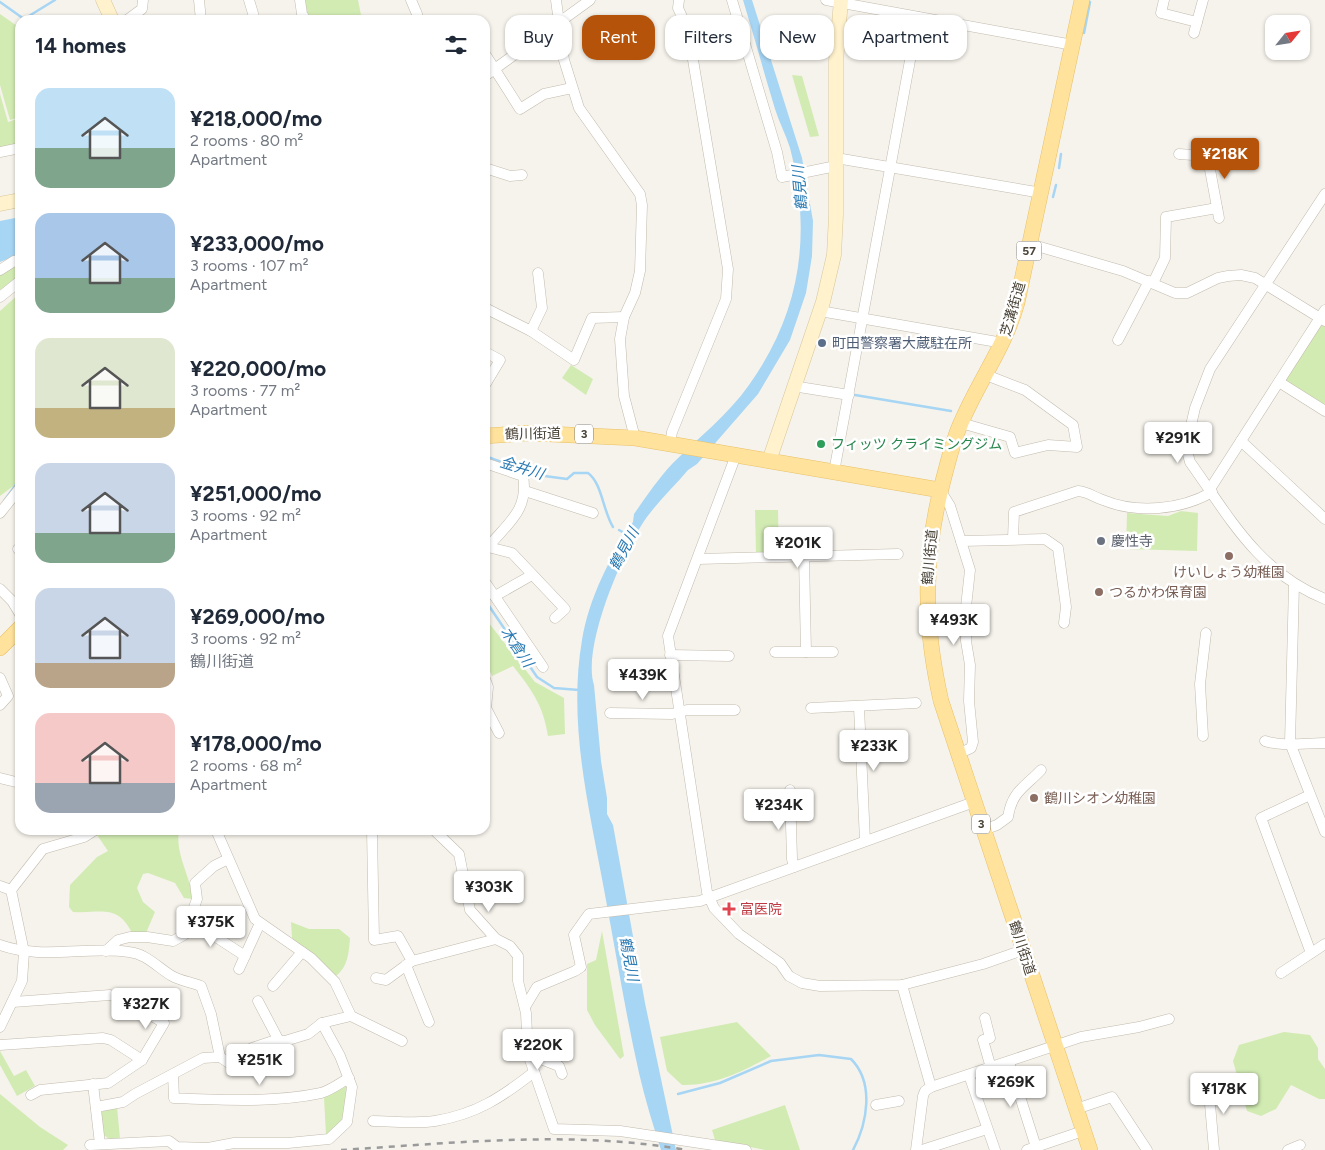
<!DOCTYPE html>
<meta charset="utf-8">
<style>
body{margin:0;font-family:Figtree,"Noto Sans JP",sans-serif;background:#f2f2f3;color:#1f2937;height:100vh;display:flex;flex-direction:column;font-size:19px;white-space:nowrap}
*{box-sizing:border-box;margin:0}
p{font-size:16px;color:#747a83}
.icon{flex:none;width:28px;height:28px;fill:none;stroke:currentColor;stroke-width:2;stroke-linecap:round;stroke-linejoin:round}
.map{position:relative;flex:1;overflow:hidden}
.panel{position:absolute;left:15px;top:15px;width:475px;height:820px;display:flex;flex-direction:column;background:#fff;border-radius:15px;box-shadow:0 1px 4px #0004}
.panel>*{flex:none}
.guide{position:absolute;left:505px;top:15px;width:475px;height:45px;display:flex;gap:10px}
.needle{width:32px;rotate:60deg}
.controls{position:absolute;left:1265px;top:15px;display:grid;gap:10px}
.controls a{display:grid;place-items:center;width:45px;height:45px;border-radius:10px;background:#fff;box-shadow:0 1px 4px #0004;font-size:25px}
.price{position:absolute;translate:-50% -42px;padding:0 11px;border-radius:5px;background:#fff;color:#222;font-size:16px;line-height:32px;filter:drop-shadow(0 1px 2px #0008)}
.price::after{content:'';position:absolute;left:50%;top:30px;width:15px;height:11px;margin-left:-8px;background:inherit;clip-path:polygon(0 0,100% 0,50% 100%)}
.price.current{background:#b45309;color:#fff}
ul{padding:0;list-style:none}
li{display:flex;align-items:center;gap:15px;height:125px;padding:0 20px}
li span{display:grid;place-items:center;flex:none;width:140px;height:100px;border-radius:15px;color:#555}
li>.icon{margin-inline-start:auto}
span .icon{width:60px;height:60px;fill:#fffc;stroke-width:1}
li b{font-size:21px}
h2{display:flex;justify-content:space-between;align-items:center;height:60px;padding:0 20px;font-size:21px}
.pill{padding:0 18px;border-radius:15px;background:#fff;box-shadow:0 1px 4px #0004;font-size:18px;line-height:45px}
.pill.current{background:#b45309;color:#fff}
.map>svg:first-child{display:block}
.green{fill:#d2ebb3}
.water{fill:#a7d5f4}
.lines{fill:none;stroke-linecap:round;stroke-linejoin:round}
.stream{stroke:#a7d5f4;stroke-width:2.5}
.street-casing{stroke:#c2bbad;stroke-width:11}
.secondary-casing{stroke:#d7c79a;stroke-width:15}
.primary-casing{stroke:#e9c167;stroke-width:16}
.street{stroke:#fff;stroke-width:10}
.secondary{stroke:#fff2cd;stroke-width:14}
.primary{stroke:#ffe29c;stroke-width:15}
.rail{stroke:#9a9a9a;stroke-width:2.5;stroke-dasharray:6 6;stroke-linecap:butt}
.service-dot{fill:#5c6f8a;stroke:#fff;stroke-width:2}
.leisure-dot{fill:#2e9e5b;stroke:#fff;stroke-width:2}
.worship-dot{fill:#6b7280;stroke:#fff;stroke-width:2}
.education-dot{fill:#8d6e63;stroke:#fff;stroke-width:2}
.health-dot{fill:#e0444e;stroke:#fff;stroke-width:2}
.labels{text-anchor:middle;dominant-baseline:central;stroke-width:5;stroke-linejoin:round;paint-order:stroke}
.shield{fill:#fff;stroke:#817c74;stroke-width:1}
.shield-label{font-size:12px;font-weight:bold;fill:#4b4438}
.street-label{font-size:14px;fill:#4b4438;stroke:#fff}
.service-label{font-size:14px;fill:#4e5e75;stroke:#fff;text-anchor:start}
.leisure-label{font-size:14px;fill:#27864d;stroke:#fff;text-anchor:start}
.worship-label{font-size:14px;fill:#5b616d;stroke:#fff;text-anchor:start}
.education-label{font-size:14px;fill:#785e54;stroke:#fff;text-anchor:start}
.health-label{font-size:14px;fill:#be3a42;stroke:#fff;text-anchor:start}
.water-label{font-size:15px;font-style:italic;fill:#2b7bb4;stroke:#fff}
</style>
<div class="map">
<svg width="1325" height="1150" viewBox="0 0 1325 1150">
<rect width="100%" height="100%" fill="#f6f3ec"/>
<g class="green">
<path d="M 305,0 L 358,0 L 362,20 L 311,20 L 307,14 Z"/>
<path d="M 0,14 L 20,28 L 20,117 L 10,120 L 0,85 Z"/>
<path d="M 792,75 L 802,76 L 819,136 L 810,137 Z"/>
<path d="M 0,94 L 8,122 L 20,118 L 20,143 L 0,148 Z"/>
<path d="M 20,264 L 20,275 L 0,290 L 0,275 Z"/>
<path d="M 20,293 L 20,481 L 0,496 L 0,311 Z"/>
<path d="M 1320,318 L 1325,321 L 1325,411 L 1279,382 Z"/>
<path d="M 571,365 L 593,379 L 586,395 L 562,378 Z"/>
<path d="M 755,510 L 778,510 L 779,553 L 756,554 Z"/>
<path d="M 1181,511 L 1198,513 L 1197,551 L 1126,549 L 1127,513 L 1168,516 Z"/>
<path d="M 485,618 L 535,682 L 564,698 L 565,734 L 548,736 C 543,705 532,690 513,666 L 492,676 L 485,660 L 485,654 L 488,652 L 485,648 Z"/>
<path d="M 101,830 L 179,830 C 175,854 190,875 193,899 L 184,898 L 175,883 L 148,873 L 143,874 L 137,888 L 143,902 L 155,912 L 146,933 L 132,933 C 117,903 100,914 73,912 L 69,907 L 70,885 L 97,857 L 108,851 L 97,835 Z"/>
<path d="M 291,922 L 309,929 L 339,929 L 350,938 C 349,952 348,967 336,976 L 292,938 Z"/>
<path d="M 602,931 L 624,1056 L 620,1059 L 595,1025 L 587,1010 L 587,964 L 596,960 Z"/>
<path d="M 737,1022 L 771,1056 C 744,1071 714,1086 682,1085 L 667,1071 L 660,1037 Z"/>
<path d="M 1284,1032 L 1310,1035 L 1318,1048 L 1318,1059 L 1325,1069 L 1325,1099 L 1319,1099 L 1291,1085 L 1276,1109 L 1261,1116 L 1247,1111 L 1233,1061 L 1239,1045 Z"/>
<path d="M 0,1051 L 14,1076 L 26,1070 L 35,1086 L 17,1096 L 0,1065 Z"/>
<path d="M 345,1084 L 347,1086 L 342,1121 L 326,1135 L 324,1098 Z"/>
<path d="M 0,1094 L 40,1127 L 68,1145 L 63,1150 L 0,1150 Z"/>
<path d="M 785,1105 L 800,1150 L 765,1150 L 715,1140 L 712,1130 Z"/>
<path d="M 117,1107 L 120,1138 L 109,1139 L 104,1135 L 101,1112 Z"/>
</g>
<g class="water">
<path d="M 743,0 L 752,0 L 802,158 L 813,221 L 812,256 L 806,293 L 790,340 L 758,394 L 697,464 L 688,470 C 672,489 653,506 641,526 C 620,559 582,648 594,685 L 601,761 L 607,798 L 607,814 L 613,825 L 645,1003 L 676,1150 L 661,1150 C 653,1125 645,1099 639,1073 C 625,1011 615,947 603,884 C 588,803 568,722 582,640 C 589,598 610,557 633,522 L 634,514 C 646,497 658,479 673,463 C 698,438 728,415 749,385 C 801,312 812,234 790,148 C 786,135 779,122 775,109 C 764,73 754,36 743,0 Z"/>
<path d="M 20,217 L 20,254 L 0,262 L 0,221 Z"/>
</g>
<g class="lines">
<g class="stream">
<path d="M 0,2 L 24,19 L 55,0"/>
<path d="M 1084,33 L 1090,2"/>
<path d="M 1059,168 L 1061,154"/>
<path d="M 1053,197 L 1056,185"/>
<path d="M 855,395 L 951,411"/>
<path d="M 485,456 L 537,475 L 567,479 L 574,473 L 588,473 C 602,483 603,511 613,527"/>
<path d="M 4,501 L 20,479"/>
<path d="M 619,530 L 626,534"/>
<path d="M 485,600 L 537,677 L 554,688 L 579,690"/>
<path d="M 678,1094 L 720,1083 L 771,1061 L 819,1055 L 851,1059 C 875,1083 867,1124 853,1150"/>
</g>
<g class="street-casing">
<g id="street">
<path d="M 199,0 L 201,20"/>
<path d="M 249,0 L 255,20"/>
<path d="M 300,0 L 302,14 L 306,20"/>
<path d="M 411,0 L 417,14 L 417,20"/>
<path d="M 556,0 L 564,60 L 579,108 L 640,194 L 642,205 L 640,271 L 635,293 L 624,317 L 620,339 L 624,396 L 635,438"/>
<path d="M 732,0 L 777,152 L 782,177 L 836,166"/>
<path d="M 826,0 L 1073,45"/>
<path d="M 1164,0 L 1161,13 L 1197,22 L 1203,0"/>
<path d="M 127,20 L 142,9 L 143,0"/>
<path d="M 1194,33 L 1197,22"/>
<path d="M 485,54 L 520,109 L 544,94 L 572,88"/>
<path d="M 485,76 L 590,0"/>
<path d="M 1206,148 L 1219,218"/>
<path d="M 0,152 L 20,148"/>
<path d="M 1179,154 L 1207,156"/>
<path d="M 836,158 L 1042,193"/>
<path d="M 485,168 L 510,176 L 522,175"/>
<path d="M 1325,194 L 1210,369 L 1195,408 L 1186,447 L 1190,462 C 1230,518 1258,572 1325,599"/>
<path d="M 1030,244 L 1123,271 L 1175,293 L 1187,293 L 1218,278 L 1228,276 L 1241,275 L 1255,278 L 1325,321"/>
<path d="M 0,270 L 14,261 L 20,260"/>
<path d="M 1153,283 L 1165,258 L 1166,217 L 1217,208"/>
<path d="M 0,297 L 20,281"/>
<path d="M 485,308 L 531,331 L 574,360 L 592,318 L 624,317"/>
<path d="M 820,311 L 1003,343"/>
<path d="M 531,331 L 542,308 L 538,273"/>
<path d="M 1118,340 L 1149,281"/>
<path d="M 485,352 L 500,360 L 485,385"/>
<path d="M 1279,382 L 1325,411"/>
<path d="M 793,386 L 849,395"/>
<path d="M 961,423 L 1010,437 L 1015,453 L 1048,445 L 1077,447 L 1073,425 L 1025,390 L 986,375"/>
<path d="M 1241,441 L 1325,519"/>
<path d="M 670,444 L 672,432 L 726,299 L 728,269 L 688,30 L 678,8 L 679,0"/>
<path d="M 736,455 L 668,636 L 707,892 L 714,908 L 739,934 L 780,963 L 789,976 L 802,983 L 820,986 L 902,985 L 983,964 L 1023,950"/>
<path d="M 485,463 L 523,476 C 529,510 508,523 488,547"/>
<path d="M 834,472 L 918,17"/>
<path d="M 1210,489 L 1325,310"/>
<path d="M 940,490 L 950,506 L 970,570 L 966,607 L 966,641 L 970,665 L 969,701 L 973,742 L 971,748 L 958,754"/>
<path d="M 525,491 L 593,513"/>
<path d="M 0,513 L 20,488"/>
<path d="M 1013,539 L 1014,512 L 1078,491 C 1089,492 1093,497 1103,500 C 1137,514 1181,510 1212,492"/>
<path d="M 961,541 L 1045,539 L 1058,548 L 1066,607 L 1064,623"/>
<path d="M 485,548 L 488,547 L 512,553 L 565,609 L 555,618"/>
<path d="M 18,549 L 20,551"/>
<path d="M 804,557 L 806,652"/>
<path d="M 698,559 L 898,554"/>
<path d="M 485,582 L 543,667"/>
<path d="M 1294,584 L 1290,743 L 1325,832"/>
<path d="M 0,589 L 12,601 L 20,614"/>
<path d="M 495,596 L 532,575"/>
<path d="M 775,652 L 833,652"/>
<path d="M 670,655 L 729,656"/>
<path d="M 0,678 L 8,696 L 0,705"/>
<path d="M 485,679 L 488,687 L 486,708 L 499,733"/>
<path d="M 859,707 L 865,841"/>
<path d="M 811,708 L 916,703"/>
<path d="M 610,713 L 672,714 L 687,710 L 735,710"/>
<path d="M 1203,736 L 1200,684 L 1206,633"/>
<path d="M 1265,741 C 1281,747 1306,743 1325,743"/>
<path d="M 0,778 L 20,783"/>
<path d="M 790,790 L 792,859 L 794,867"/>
<path d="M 1310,795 L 1261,818 L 1311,953"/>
<path d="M 216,830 L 255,919 L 311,958 L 335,982 L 351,1016 L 402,1041"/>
<path d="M 372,830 L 374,940 L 398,936 L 412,961"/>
<path d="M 434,830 L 459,854 L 470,910 L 496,939 L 510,946 L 518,956 L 518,981 L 526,1013 L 528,1054 L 554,1129 L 620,1131 L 746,1150"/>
<path d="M 983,830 L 997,825 L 1008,817 C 1012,791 1025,787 1041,770"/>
<path d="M 0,886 L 11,890 L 24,952 L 22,981 L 0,1027"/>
<path d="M 11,890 L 43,849 L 84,837 L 95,830"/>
<path d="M 190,920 L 245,956"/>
<path d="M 0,945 C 41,960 86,946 129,952 C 147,954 158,968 172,976 C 181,981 191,982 201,986 L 211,1014 L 220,1057 L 229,1063 L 237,1063 L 252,1048 L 273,1041 L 285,1041 L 308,1034 L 322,1023 L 351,1016"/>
<path d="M 106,951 L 118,940 L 130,937 L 147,937 L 173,941 L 184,935 L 197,899 L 195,883 L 214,866 L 228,859"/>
<path d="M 406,965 L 429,1022"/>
<path d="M 239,969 L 260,923"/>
<path d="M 1281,973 L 1325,944"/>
<path d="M 376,978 L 386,980 L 412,961 L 496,939"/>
<path d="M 902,985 L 931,1087"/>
<path d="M 273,986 L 302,952"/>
<path d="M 258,1001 L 279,1041"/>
<path d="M 13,1002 L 110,995 L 123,999 L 164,1023 L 142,1060 L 108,1083 L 40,1090 L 31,1095"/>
<path d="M 525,1007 L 537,987 L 575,971 L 581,967 L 574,935 L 589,914 L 700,901 L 974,802"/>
<path d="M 985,1018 L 990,1038 L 983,1040 L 991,1068"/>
<path d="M 0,1045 L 103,1038 L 111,1040 L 142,1060"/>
<path d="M 528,1054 L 559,1066 L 562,1074"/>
<path d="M 1009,1062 L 1036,1147"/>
<path d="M 173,1075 L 174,1098 C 222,1100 274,1103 321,1093 C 331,1090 340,1083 349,1078"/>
<path d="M 969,1075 L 995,1150"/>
<path d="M 1208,1081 L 1214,1150"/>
<path d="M 93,1084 L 100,1144"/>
<path d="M 876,1105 L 899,1101"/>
<path d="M 96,1107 L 123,1102 L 135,1094 L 203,1058 L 220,1057"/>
<path d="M 1076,1109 L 1112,1097 L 1147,1150"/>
<path d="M 373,1121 C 393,1121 416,1124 435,1121 C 477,1114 502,1097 534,1072"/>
<path d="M 90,1145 L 169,1141 L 177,1147 L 208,1148 L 234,1143 L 288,1143 L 329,1139 L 347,1122 L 352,1087 L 340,1056 L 322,1023"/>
<path d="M 916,1150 L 923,1096 L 925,1091 L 931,1087 L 1081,1037 L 1139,1027 L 1169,1019"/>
<path d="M 922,1150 L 987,1129"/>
<path d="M 1027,1150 L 1083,1131"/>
<path d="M 1288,1150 L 1300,1145"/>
</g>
</g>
<g class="secondary-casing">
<g id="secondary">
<path d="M 103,0 L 112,20"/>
<path d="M 0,204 L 20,200"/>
<path d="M 769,461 L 823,302 L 834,255 L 836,215 L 836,61 L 841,0"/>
</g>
</g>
<g class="primary-casing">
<g id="primary">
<path d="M 1082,0 L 1017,303 C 1005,347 978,382 961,423 C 953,440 949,459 944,477 C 923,555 923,622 941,701 L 1090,1150"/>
<path d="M 485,436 L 527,433 L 635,438 L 940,490"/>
<path d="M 0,648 L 20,628"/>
</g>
</g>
<use href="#street" class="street"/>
<use href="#secondary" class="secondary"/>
<use href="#primary" class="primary"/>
<path class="rail" d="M 341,1150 C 455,1143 573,1130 686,1150"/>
</g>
<circle class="service-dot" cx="822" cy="343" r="5"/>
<circle class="leisure-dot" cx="821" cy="444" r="5"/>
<circle class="worship-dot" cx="1101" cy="541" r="5"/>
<g class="education-dot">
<circle cx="1229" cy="556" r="5"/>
<circle cx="1099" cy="592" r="5"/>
<circle cx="1034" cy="798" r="5"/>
</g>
<path class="health-dot" d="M726.5 901.5h5v5h5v5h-5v5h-5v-5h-5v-5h5z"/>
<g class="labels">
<g class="shield">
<rect x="1016.5" y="241.5" width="25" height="19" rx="4"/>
<rect x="575" y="424.5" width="18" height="19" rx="4"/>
<rect x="972" y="814.5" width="18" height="19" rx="4"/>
</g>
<g class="shield-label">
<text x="1029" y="251">57</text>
<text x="584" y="434">3</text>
<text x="981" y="824">3</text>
</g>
<g class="street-label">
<text transform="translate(1013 309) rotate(-74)">芝溝街道</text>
<text transform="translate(533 434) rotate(-1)">鶴川街道</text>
<text transform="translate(930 557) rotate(-85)">鶴川街道</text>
<text transform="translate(1022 948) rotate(72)">鶴川街道</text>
</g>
<g class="service-label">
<text x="832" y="343">町田警察署大蔵駐在所</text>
</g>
<g class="leisure-label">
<text x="831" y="444">フィッツ クライミングジム</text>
</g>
<g class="worship-label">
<text x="1111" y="541">慶性寺</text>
</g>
<g class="education-label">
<text x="1229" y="572" text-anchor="middle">けいしょう幼稚園</text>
<text x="1109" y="592">つるかわ保育園</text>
<text x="1044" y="798">鶴川シオン幼稚園</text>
</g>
<g class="health-label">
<text x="740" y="909">富医院</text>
</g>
<g class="water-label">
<text transform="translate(800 188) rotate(-95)">鶴見川</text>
<text transform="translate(522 468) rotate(17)">金井川</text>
<text transform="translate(624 549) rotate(-62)">鶴見川</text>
<text transform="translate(517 647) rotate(56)">木倉川</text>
<text transform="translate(629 959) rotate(79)">鶴見川</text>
</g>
</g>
</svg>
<div class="controls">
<a><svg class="needle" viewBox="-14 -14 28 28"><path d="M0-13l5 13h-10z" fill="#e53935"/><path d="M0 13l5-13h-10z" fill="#747a83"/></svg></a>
</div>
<b class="price current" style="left:1225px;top:180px">¥218K</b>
<b class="price" style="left:1178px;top:464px">¥291K</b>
<b class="price" style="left:798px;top:569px">¥201K</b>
<b class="price" style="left:954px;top:646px">¥493K</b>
<b class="price" style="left:643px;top:701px">¥439K</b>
<b class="price" style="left:874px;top:772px">¥233K</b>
<b class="price" style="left:779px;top:831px">¥234K</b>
<b class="price" style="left:489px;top:913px">¥303K</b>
<b class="price" style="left:211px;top:948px">¥375K</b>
<b class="price" style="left:146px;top:1030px">¥327K</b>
<b class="price" style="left:538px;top:1071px">¥220K</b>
<b class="price" style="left:260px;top:1086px">¥251K</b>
<b class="price" style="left:1011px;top:1108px">¥269K</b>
<b class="price" style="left:1224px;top:1115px">¥178K</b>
<div class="guide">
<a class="pill">Buy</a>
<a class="pill current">Rent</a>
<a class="pill">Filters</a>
<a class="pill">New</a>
<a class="pill">Apartment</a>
</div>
<section class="panel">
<h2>14 homes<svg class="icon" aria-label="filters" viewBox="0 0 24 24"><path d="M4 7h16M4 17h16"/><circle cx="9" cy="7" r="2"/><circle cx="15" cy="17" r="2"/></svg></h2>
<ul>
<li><span style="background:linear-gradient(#bfe0f5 60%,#7fa58c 0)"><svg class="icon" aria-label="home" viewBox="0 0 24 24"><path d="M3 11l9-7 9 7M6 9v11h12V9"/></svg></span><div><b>¥218,000/mo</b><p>2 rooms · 80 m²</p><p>Apartment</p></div></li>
<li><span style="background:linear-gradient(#a9c7e8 65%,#7fa58c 0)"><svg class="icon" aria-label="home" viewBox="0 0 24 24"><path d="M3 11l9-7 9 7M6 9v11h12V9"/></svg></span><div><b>¥233,000/mo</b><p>3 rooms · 107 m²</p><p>Apartment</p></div></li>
<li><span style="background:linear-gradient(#dfe7d0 70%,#c2b280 0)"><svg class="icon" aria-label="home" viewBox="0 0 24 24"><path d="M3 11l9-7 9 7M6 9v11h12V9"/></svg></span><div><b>¥220,000/mo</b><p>3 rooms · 77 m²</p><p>Apartment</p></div></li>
<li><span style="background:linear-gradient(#c9d6e8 70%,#7fa58c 0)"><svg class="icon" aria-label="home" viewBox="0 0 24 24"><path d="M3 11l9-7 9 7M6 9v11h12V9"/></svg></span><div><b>¥251,000/mo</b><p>3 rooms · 92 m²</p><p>Apartment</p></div></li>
<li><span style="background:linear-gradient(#c9d6e8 75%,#b9a48a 0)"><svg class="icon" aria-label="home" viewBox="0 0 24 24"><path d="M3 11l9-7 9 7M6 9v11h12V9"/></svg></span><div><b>¥269,000/mo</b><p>3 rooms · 92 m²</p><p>鶴川街道</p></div></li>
<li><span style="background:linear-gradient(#f6c9c9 70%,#9aa5b1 0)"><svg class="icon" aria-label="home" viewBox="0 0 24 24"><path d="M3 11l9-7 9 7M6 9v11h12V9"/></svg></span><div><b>¥178,000/mo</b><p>2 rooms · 68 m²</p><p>Apartment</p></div></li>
</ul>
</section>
</div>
